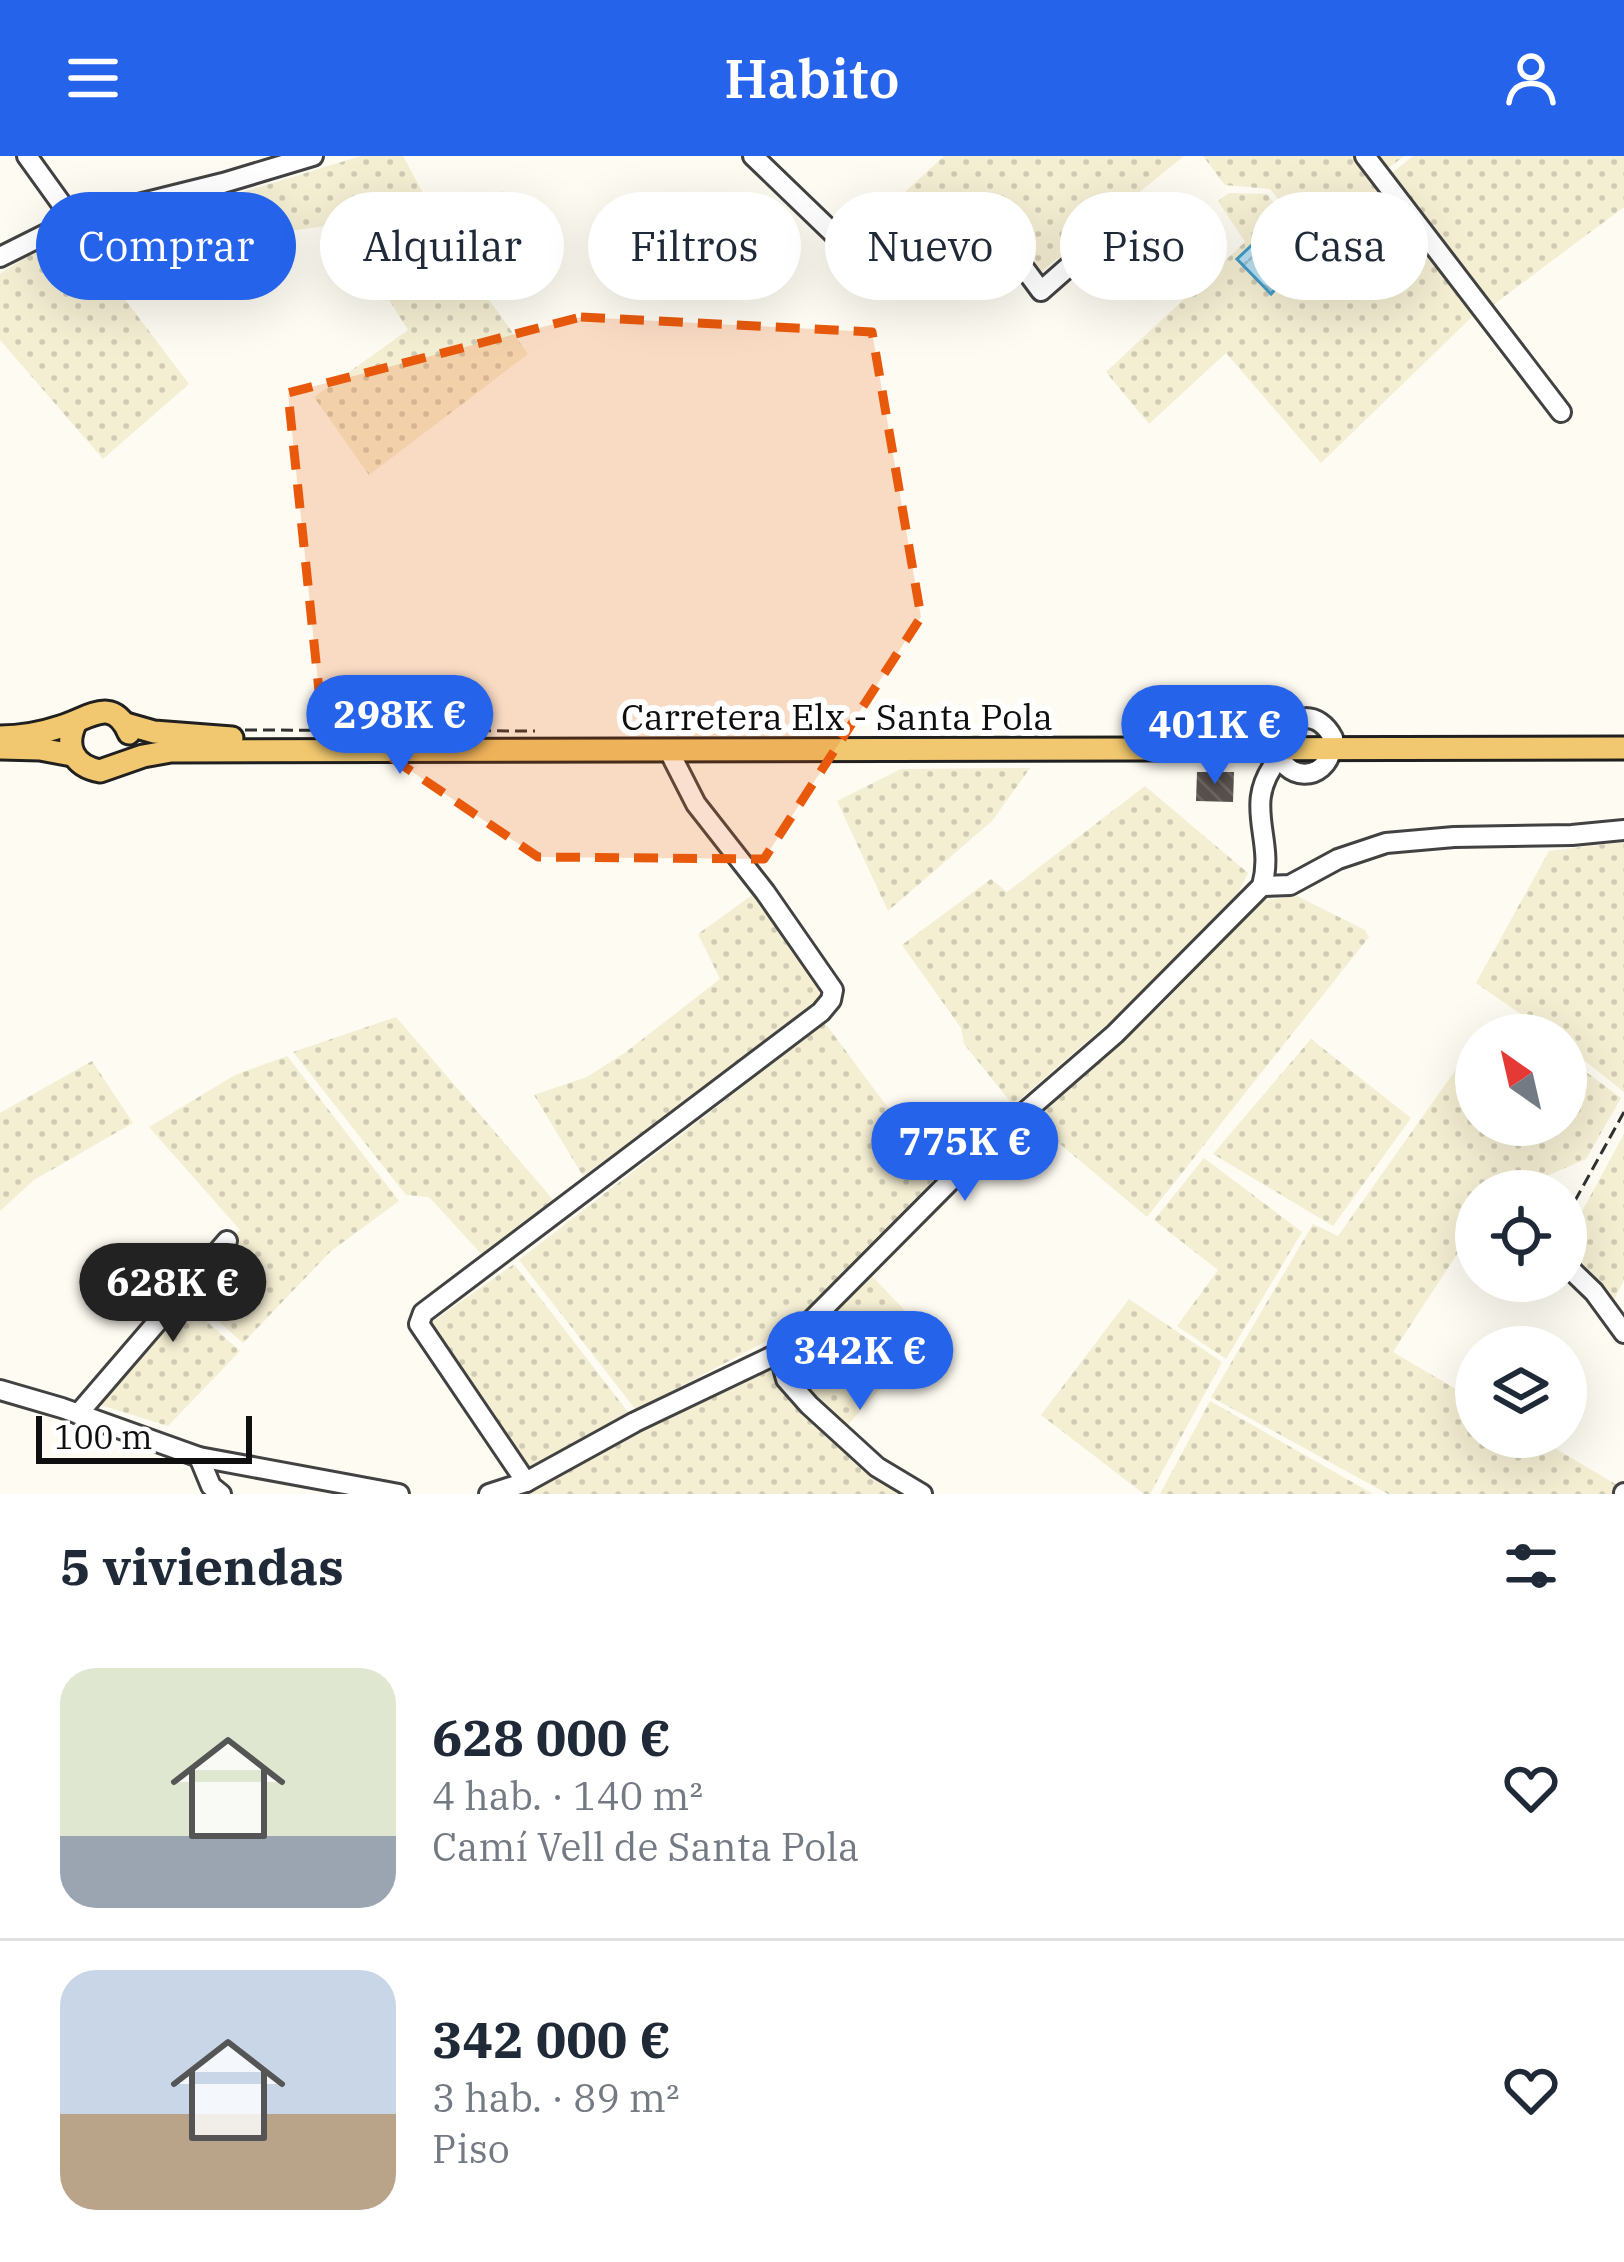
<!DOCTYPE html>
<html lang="es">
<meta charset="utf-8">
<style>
body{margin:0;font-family:"IBM Plex Serif",serif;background:#f2f2f3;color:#1f2937;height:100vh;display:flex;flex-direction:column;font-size:45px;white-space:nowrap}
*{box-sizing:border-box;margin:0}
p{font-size:39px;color:#747a83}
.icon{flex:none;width:66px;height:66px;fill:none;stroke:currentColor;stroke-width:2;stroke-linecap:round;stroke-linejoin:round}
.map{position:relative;height:1338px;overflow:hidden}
.side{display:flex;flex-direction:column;background:#fff;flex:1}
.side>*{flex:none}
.top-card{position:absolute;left:36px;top:36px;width:1554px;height:108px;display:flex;gap:24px}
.needle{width:78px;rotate:326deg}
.fabs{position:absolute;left:1455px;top:858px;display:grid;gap:24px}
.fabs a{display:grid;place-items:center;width:132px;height:132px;border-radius:50%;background:#fff;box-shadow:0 12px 48px #0002;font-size:60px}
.scale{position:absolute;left:36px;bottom:30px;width:216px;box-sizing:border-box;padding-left:12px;border:6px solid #0f0f0f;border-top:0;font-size:33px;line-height:42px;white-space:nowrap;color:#0f0f0f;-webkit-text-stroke:9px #fff;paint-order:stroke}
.price{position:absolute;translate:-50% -102px;padding:0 27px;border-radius:42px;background:#2563eb;color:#fff;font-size:39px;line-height:78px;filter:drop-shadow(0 3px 6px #0008)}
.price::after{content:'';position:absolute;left:50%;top:72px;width:36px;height:27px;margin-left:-18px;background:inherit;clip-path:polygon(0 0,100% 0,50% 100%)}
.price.on{background:#222;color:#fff}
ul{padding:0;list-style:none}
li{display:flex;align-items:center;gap:36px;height:300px;padding:0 60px}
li+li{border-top:3px solid #e0e1e3}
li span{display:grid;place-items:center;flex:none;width:336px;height:240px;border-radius:36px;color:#555}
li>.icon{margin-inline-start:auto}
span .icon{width:144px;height:144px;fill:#fffc;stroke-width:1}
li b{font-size:51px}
h2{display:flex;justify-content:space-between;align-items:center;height:144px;padding:0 60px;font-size:51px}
.chip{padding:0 42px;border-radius:54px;background:#fff;box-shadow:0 12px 48px #0002;font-size:42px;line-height:108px}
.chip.on{background:#2563eb;color:#fff}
header{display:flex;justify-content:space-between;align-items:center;height:156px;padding:0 60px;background:#2563eb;color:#fff;font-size:54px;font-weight:600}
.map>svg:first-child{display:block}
.farmland{fill:url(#farmland-dots)}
.water{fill:url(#water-waves);stroke:#449cc7;stroke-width:3}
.building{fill:url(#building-back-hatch)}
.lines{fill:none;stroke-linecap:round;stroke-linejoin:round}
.minor-casing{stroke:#424242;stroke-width:24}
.major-casing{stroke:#202020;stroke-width:27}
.path{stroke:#313131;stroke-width:3;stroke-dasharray:12 6;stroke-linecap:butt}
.minor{stroke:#fff;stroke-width:18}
.major{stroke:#f1c86f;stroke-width:21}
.marked{fill:#e8590c;fill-opacity:0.2;stroke:#e8590c;stroke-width:9;stroke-dasharray:24 15;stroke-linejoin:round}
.labels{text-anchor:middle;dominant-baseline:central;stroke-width:12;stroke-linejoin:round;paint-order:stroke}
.street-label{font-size:36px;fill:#0f0f0f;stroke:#fff}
</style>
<header><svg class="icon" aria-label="menu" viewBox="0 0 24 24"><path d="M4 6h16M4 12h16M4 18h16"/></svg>Habito<svg class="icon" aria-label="person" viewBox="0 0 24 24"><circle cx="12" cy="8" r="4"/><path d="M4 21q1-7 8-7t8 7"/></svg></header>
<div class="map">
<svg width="1624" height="1338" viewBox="0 0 1624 1338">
<defs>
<pattern id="farmland-dots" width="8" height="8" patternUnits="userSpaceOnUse" patternTransform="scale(3)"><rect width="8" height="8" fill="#f4eed3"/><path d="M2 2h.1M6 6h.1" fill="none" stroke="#d0cbb4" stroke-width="1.8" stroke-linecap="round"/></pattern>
<pattern id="water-waves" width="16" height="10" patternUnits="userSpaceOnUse" patternTransform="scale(3)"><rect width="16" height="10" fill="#b9e2f3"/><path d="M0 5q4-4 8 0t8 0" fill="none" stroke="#9ec1cf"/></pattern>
<pattern id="building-back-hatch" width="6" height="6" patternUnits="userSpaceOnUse" patternTransform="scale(3)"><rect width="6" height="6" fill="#58504c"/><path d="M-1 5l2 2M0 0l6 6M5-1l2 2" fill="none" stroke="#6b6561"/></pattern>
</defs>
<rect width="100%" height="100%" fill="#fefbf2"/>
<g class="farmland">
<path d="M 361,0 L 403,0 L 431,52 L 456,61 L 503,35 L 545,107 L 487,141 L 528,198 L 369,319 L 314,241 L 408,174 L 341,68 L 295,74 L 243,63 L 230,40 Z"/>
<path d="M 944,0 L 1184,0 L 1042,115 L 984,37 L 940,73 L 905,36 Z"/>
<path d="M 1203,0 L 1404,0 L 1385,15 L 1418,80 L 1344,124 L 1270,33 L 1225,29 Z"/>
<path d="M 1413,0 L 1624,0 L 1624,51 L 1493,149 L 1392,17 Z"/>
<path d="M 1229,37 L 1267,38 L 1340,134 L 1420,86 L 1476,157 L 1321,307 L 1226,197 L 1149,268 L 1106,216 L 1245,86 L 1218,45 Z"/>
<path d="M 71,72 L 189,228 L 103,303 L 0,184 L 0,118 Z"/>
<path d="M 1030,612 L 992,665 L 888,755 L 837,645 L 901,613 Z"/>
<path d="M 1145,630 L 1248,717 L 1238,737 L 1120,857 L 1013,949 L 964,888 L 961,872 L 902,789 L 991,723 L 1007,736 Z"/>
<path d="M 1624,686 L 1624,936 L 1566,890 L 1566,879 L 1551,879 L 1476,827 L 1549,695 Z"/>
<path d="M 755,737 L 821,827 L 823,840 L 808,856 L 583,1020 L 534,939 L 587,921 L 626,896 L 720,823 L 698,778 Z"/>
<path d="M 1297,740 L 1365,774 L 1369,781 L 1147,1061 L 1029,962 L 1164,847 L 1259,745 Z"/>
<path d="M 396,861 L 556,1047 L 485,1102 L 429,1041 L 406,1039 L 293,896 Z"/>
<path d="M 825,867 L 938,1019 L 805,1159 L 763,1187 L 636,1254 L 519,1104 Z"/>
<path d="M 1311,883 L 1411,962 L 1333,1070 L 1213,998 Z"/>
<path d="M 1476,885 L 1476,969 L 1566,969 L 1566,901 L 1621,942 L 1586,1003 L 1511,1035 L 1476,1035 L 1476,1069 L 1393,1196 L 1476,1245 L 1476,1281 L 1536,1281 L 1617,1329 L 1613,1338 L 1388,1338 L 1211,1241 L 1313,1068 L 1338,1080 Z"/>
<path d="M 287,900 L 399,1045 L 331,1095 L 243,1187 L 189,1139 L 240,1074 L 149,971 L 235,919 Z"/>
<path d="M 92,905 L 133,967 L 34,1024 L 0,1055 L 0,957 Z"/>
<path d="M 1624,978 L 1624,1124 L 1614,1144 L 1578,1110 L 1566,1085 Z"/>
<path d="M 1204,1002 L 1302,1076 L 1226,1203 L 1177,1170 L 1218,1114 L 1154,1064 Z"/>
<path d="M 514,1108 L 631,1260 L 530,1313 L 428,1169 Z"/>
<path d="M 871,1119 L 928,1179 L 847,1270 L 794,1222 L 793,1203 Z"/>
<path d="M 1129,1143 L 1222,1206 L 1150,1338 L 1144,1338 L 1041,1259 Z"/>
<path d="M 187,1148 L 240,1195 L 168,1270 L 97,1248 Z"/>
<path d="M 766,1212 L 847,1298 L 900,1338 L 527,1338 L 641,1275 Z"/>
<path d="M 1210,1245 L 1373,1338 L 1160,1338 Z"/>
</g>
<path class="water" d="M 1272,70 L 1304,102 L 1271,138 L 1237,103 Z"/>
<path class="building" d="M 1197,616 L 1234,616 L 1233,646 L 1196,645 Z"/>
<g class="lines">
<g class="minor-casing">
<g id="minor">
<path d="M 27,0 L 122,132"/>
<path d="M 753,0 L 890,132 L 981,54 L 1041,135 L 1107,77"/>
<path d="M 1365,0 L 1561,256"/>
<path d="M 0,101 L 74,64 L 223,27 L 313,0"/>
<path d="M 1277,582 C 1292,556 1319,555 1333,582"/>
<path d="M 1277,591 C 1283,626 1325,627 1332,592"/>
<path d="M 1262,730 L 1290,729 L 1338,703 L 1386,687 L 1454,681 L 1572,679 L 1624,674"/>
<path d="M 1566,1109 L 1594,1136 L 1624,1177"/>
<path d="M 779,1197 L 786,1223 L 809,1249 L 877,1311 L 922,1338"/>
<path d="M 0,1234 L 62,1252 L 199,1301 L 399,1338"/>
<path d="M 78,1258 L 227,1085"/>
<path d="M 199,1301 L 211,1330 L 221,1338"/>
<path d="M 526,1326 L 419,1168 L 423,1157 L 821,856 L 831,844 L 833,834 L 765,736 L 696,648 L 672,601 L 671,593"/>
<path d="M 489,1338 L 526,1326 L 635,1266 L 779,1197 L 979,996 L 1115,878 L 1262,730 C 1276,681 1240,649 1279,602"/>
<path d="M 1624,1338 L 1624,1337"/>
</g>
</g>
<g class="major-casing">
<g id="major">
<path d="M 76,566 C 64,590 73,610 100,615 L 143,600 L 171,595 L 1624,592"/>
<path d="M 126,568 L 154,576 L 232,582"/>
<path d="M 0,581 C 20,581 42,577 60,571 C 87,564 112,538 129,577"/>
<path d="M 1,592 L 40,593 L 72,599"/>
</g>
</g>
<g class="path">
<path d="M 245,574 L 535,575"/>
<path d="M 1566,1061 L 1624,956"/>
</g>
<use href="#minor" class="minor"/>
<use href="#major" class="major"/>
</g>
<path class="marked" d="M 581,161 L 872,176 L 921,461 L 764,703 L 538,701 L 321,554 L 288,237 Z"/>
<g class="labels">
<g class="street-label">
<text x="837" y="560">Carretera Elx - Santa Pola</text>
</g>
</g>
</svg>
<div class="fabs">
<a><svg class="needle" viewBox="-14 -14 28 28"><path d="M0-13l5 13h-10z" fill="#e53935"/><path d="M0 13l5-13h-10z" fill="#747a83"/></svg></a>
<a><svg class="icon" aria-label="locate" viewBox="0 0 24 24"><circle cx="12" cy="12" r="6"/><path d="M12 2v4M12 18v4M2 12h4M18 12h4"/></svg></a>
<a><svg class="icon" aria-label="layers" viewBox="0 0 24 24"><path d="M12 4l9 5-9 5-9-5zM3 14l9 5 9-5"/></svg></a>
</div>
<div class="scale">100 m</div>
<b class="price" style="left:400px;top:621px">298K €</b>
<b class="price" style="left:1215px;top:631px">401K €</b>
<b class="price" style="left:965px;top:1048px">775K €</b>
<b class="price on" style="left:173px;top:1189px">628K €</b>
<b class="price" style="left:860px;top:1257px">342K €</b>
<div class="top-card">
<a class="chip on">Comprar</a>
<a class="chip">Alquilar</a>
<a class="chip">Filtros</a>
<a class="chip">Nuevo</a>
<a class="chip">Piso</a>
<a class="chip">Casa</a>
</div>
</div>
<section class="side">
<h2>5 viviendas<svg class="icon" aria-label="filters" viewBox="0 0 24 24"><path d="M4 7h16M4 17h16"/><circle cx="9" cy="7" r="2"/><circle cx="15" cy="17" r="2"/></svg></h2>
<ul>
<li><span style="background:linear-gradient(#dfe7d0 70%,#9aa5b1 0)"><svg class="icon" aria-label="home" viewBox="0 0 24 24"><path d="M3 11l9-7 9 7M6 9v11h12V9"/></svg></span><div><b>628 000 €</b><p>4 hab. · 140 m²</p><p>Camí Vell de Santa Pola</p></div><svg class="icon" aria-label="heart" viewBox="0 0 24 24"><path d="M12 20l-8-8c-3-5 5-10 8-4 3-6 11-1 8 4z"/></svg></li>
<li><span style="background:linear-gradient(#c9d6e8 60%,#b9a48a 0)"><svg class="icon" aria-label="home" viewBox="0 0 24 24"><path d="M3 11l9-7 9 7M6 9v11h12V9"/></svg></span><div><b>342 000 €</b><p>3 hab. · 89 m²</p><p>Piso</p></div><svg class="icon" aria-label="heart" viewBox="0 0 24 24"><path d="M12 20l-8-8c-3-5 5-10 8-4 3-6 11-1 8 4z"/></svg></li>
</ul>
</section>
